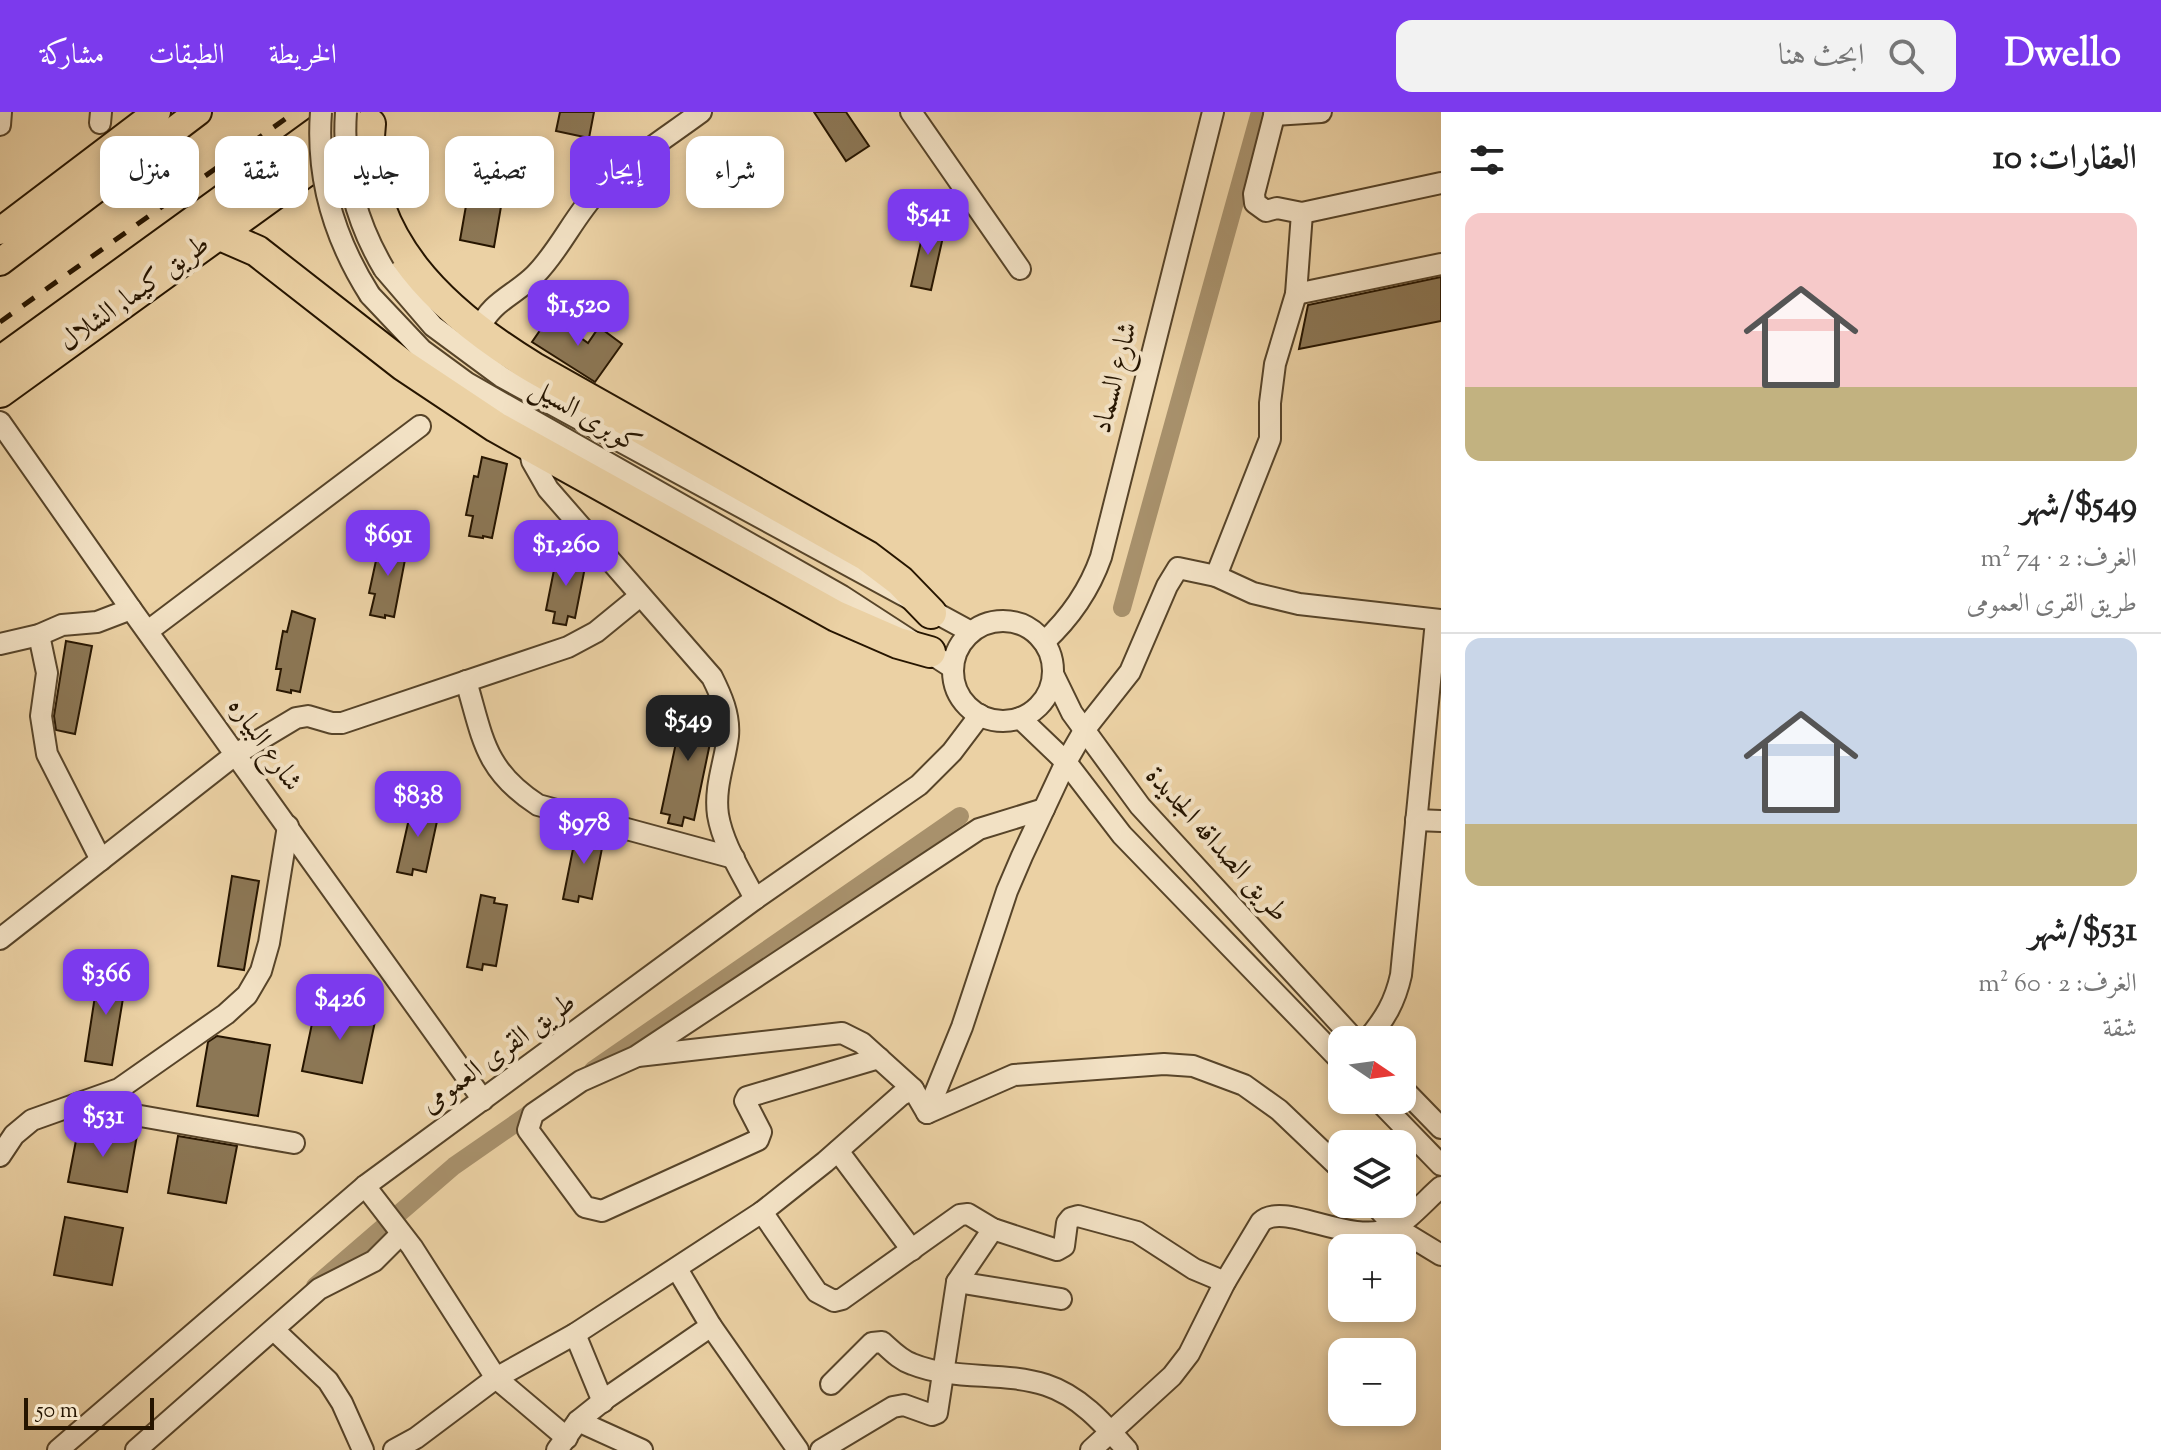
<!DOCTYPE html>
<html lang="ar">
<meta charset="utf-8">
<style>
body{margin:0;font-family:"Sorts Mill Goudy",Amiri,serif;background:#f2f2f2;color:#222;direction:rtl;height:100vh;display:flex;flex-direction:column;font-size:30px;white-space:nowrap}
*{box-sizing:border-box;margin:0}
p{font-size:26px;color:#767676}
.icon{flex:none;width:44px;height:44px;fill:none;stroke:currentColor;stroke-width:2;stroke-linecap:round;stroke-linejoin:round}
.map{position:relative;flex:1;overflow:hidden;direction:ltr}
.panel{display:flex;flex-direction:column;background:#fff;width:720px}
.panel>*{flex:none}
.banner{position:absolute;left:24px;top:24px;width:760px;height:72px;direction:rtl;display:flex;gap:16px}
.needle{width:52px;rotate:103deg}
.tools{position:absolute;left:1328px;top:914px;display:grid;gap:16px}
.tools a{display:grid;place-items:center;width:88px;height:88px;border-radius:16px;background:#fff;box-shadow:0 4px 12px #0003;font-size:40px}
.scale{position:absolute;left:24px;bottom:20px;width:130px;box-sizing:border-box;padding-left:8px;border:4px solid #261500;border-top:0;font-size:22px;line-height:28px;white-space:nowrap;color:#261500;-webkit-text-stroke:6px #f2e1c4;paint-order:stroke}
.price{position:absolute;translate:-50% -68px;padding:0 18px;border-radius:16px;background:#7c3aed;color:#fff;font-size:26px;line-height:52px;filter:drop-shadow(0 2px 4px #0008)}
.price::after{content:'';position:absolute;left:50%;top:48px;width:24px;height:18px;margin-left:-12px;background:inherit;clip-path:polygon(0 0,100% 0,50% 100%)}
.price.on{background:#222;color:#fff}
ul{padding:0;list-style:none}
li{display:grid;align-content:center;gap:16px;height:424px;padding:0 24px}
li+li{border-top:2px solid #e0e0e0}
li span{display:grid;place-items:center;height:248px;border-radius:16px;color:#555}
li>.icon{margin-inline-start:auto}
span .icon{width:144px;height:144px;fill:#fffc;stroke-width:1}
li b{font-size:34px}
h2{display:flex;justify-content:space-between;align-items:center;height:96px;padding:0 24px;font-size:34px}
.chip{padding:0 28px;border-radius:16px;background:#fff;box-shadow:0 4px 12px #0003;font-size:28px;line-height:72px}
.chip.on{background:#7c3aed;color:#fff}
header{display:flex;align-items:center;gap:48px;box-sizing:border-box;height:112px;padding:0 40px;background:#7c3aed;color:#fff}
header strong{font-size:38px}
nav{display:flex;gap:44px;margin-inline-start:auto;font-size:28px}
.search{width:560px;height:72px;background:#f2f2f2;display:flex;align-items:center;gap:20px;box-sizing:border-box;padding:0 28px;border-radius:16px;color:#767676;font-size:30px}
main{display:flex;flex:1;min-height:0}
.map>svg:first-child{display:block}
.lines{fill:none;stroke-linecap:round;stroke-linejoin:round}
.canal{stroke:#a8916c;stroke-width:18}
.building{fill:#8c7755;stroke:#261500;stroke-width:2}
.minor-casing{stroke:#574429;stroke-width:24}
.major-casing{stroke:#261500;stroke-width:30}
.highway-casing{stroke:#261500;stroke-width:34}
.minor{stroke:#f2e1c4;stroke-width:20}
.major{stroke:#ebd1a4;stroke-width:26}
.highway{stroke:#ebd1a4;stroke-width:30}
.rail{stroke:#261500;stroke-width:5;stroke-dasharray:14 14;stroke-linecap:butt}
.minor-bridge-casing{stroke:#574429;stroke-width:24;stroke-linecap:butt}
.minor-bridge{stroke:#f2e1c4;stroke-width:20}
.labels{text-anchor:middle;dominant-baseline:central;stroke-width:8;stroke-linejoin:round;paint-order:stroke}
.street-label{font-size:28px;fill:#261500;stroke:#f2e1c4}
</style>
<header>
<strong>Dwello</strong>
<div class="search"><svg class="icon" aria-label="search" viewBox="0 0 24 24"><circle cx="10" cy="10" r="6"/><path d="M15 15l6 6"/></svg>ابحث هنا</div>
<nav><a>الخريطة</a><a>الطبقات</a><a>مشاركة</a></nav>
</header>
<main>
<section class="panel">
<h2>العقارات: 10<svg class="icon" aria-label="filters" viewBox="0 0 24 24"><path d="M4 7h16M4 17h16"/><circle cx="9" cy="7" r="2"/><circle cx="15" cy="17" r="2"/></svg></h2>
<ul>
<li><span style="background:linear-gradient(#f6c9c9 70%,#c2b280 0)"><svg class="icon" aria-label="home" viewBox="0 0 24 24"><path d="M3 11l9-7 9 7M6 9v11h12V9"/></svg></span><div><b>$549/شهر</b><p>الغرف: 2 · 74 m²</p><p>طريق القرى العمومى</p></div></li>
<li><span style="background:linear-gradient(#c9d6e8 75%,#c2b280 0)"><svg class="icon" aria-label="home" viewBox="0 0 24 24"><path d="M3 11l9-7 9 7M6 9v11h12V9"/></svg></span><div><b>$531/شهر</b><p>الغرف: 2 · 60 m²</p><p>شقة</p></div></li>
</ul>
</section>
<div class="map">
<svg width="1441" height="1338" viewBox="0 0 1441 1338">
<rect width="100%" height="100%" fill="#ebd1a4"/>
<filter id="stains"><feTurbulence type="fractalNoise" baseFrequency=".0025" numOctaves="4"/><feColorMatrix values="0 0 0 0 .2 0 0 0 0 .09 0 0 0 0 .02 0 0 0 .5 -.17"/></filter>
<radialGradient id="worn" r=".72"><stop offset=".6" stop-color="#630" stop-opacity="0"/><stop offset="1" stop-color="#630" stop-opacity=".3"/></radialGradient>
<g class="lines">
<g class="canal">
<path d="M 1122,496 L 1260,0"/>
<path d="M 593,958 L 960,704"/>
<path d="M 315,1174 L 454,1054 L 539,995"/>
</g>
</g>
<g class="building">
<path d="M 560,0 L 594,0 L 589,26 L 556,19 Z"/>
<path d="M 814,0 L 846,0 L 869,34 L 846,49 Z"/>
<path d="M 474,48 L 508,54 L 494,135 L 460,128 Z"/>
<path d="M 925,112 L 945,116 L 931,178 L 911,174 Z"/>
<path d="M 1441,165 L 1441,209 L 1299,237 L 1308,193 Z"/>
<path d="M 550,204 L 588,231 L 599,215 L 622,232 L 595,270 L 532,230 Z"/>
<path d="M 482,345 L 507,352 L 492,426 L 483,424 L 483,426 L 469,424 L 473,404 L 466,403 L 474,364 L 478,365 Z"/>
<path d="M 385,424 L 408,432 L 394,505 L 385,503 L 385,506 L 370,503 L 375,482 L 369,481 L 377,444 L 381,445 Z"/>
<path d="M 564,439 L 579,442 L 578,448 L 586,450 L 575,506 L 568,504 L 566,513 L 553,511 L 555,500 L 546,498 L 556,448 L 562,449 Z"/>
<path d="M 292,499 L 315,507 L 300,580 L 291,578 L 291,581 L 277,578 L 281,557 L 276,557 L 283,519 L 287,520 Z"/>
<path d="M 66,529 L 92,534 L 75,622 L 56,618 L 54,604 Z"/>
<path d="M 691,586 L 705,589 L 704,596 L 712,598 L 709,611 L 714,612 L 694,708 L 684,705 L 682,714 L 668,711 L 670,703 L 661,701 L 683,598 L 688,598 Z"/>
<path d="M 413,689 L 427,692 L 426,697 L 439,700 L 426,760 L 413,757 L 412,763 L 397,760 Z"/>
<path d="M 577,717 L 604,726 L 592,787 L 579,784 L 578,790 L 563,787 Z"/>
<path d="M 232,764 L 259,769 L 244,858 L 218,854 Z"/>
<path d="M 481,783 L 495,786 L 494,791 L 507,793 L 496,854 L 483,852 L 482,858 L 467,855 Z"/>
<path d="M 99,858 L 127,862 L 112,953 L 85,949 Z"/>
<path d="M 317,888 L 377,900 L 362,971 L 302,959 Z"/>
<path d="M 217,924 L 270,933 L 258,1004 L 197,994 L 208,930 Z"/>
<path d="M 79,1013 L 137,1023 L 127,1080 L 68,1070 Z"/>
<path d="M 178,1024 L 237,1034 L 226,1091 L 168,1081 Z"/>
<path d="M 65,1105 L 123,1116 L 112,1173 L 54,1163 Z"/>
</g>
<g class="lines">
<g class="minor-casing">
<g id="minor">
<path d="M 911,0 L 1020,157"/>
<path d="M 1275,0 L 1254,82 L 1255,91 L 1266,99 L 1277,96 L 1302,101 L 1441,71"/>
<path d="M 1274,3 L 1321,0"/>
<path d="M 100,11 L 101,0"/>
<path d="M 0,13 L 1,0"/>
<path d="M 384,157 L 433,214 L 502,265 L 971,520"/>
<path d="M 1296,182 L 1441,152"/>
<path d="M 370,183 L 422,238 L 467,271 L 842,484 L 953,556"/>
<path d="M 479,218 C 490,190 515,183 535,163 C 560,138 574,104 598,79 C 629,49 667,25 701,0"/>
<path d="M 0,310 L 131,497 L 483,988"/>
<path d="M 528,331 L 532,349 L 548,377 L 712,565 C 721,583 730,603 728,624 C 725,650 714,675 718,703 C 723,733 742,761 755,787"/>
<path d="M 1216,464 L 1270,327 L 1270,291 L 1275,252 L 1296,182 L 1302,101"/>
<circle cx="1003" cy="559" r="50"/>
<path d="M 148,519 L 420,314"/>
<path d="M 39,523 L 47,561 L 41,604 L 47,642 L 101,748"/>
<path d="M 1044,530 C 1071,505 1089,479 1101,445 L 1213,0"/>
<path d="M 0,532 L 39,523 L 62,513 L 97,510 L 131,497"/>
<path d="M 1053,562 L 1072,601 L 1140,694 L 1355,928"/>
<path d="M 466,569 C 483,626 484,658 538,693 L 734,746"/>
<path d="M 1020,606 L 1066,650 L 1122,723 L 1342,950"/>
<path d="M 1416,708 L 1441,709"/>
<path d="M 0,827 L 236,642 L 296,606 L 308,604 L 332,611 L 342,611 L 568,535 L 596,520 L 640,484"/>
<path d="M 1367,928 C 1385,907 1395,890 1401,863 L 1436,509"/>
<path d="M 638,944 L 842,921 L 862,931 L 913,977"/>
<path d="M 879,946 L 747,985 L 745,989 L 761,1020 L 758,1028 L 602,1099 L 585,1095 L 528,1018 L 533,1002 L 581,969 L 635,945 L 979,717 L 1044,697"/>
<path d="M 1402,976 L 1441,1016"/>
<path d="M 1378,988 L 1441,1053"/>
<path d="M 78,993 L 294,1031"/>
<path d="M 927,1001 L 962,915 L 1007,779 L 1022,744 L 1066,650 L 1085,617 L 1130,560 L 1167,474 L 1178,456 L 1216,464 L 1253,481 L 1299,492 L 1441,508"/>
<path d="M 838,1039 L 912,1138"/>
<path d="M 0,1044 L 14,1023 L 32,1008 L 119,977 L 226,902 L 247,883 L 261,859 L 269,831 L 288,714"/>
<path d="M 365,1074 L 412,1135 L 496,1266 L 567,1326"/>
<path d="M 1374,1092 L 1395,1115 L 1441,1143"/>
<path d="M 762,1100 L 817,1180 L 834,1189 L 842,1187 L 960,1103 L 968,1102 L 993,1117 L 1057,1138 L 1064,1134 L 1067,1111 L 1071,1106 L 1078,1104 L 1137,1120 L 1194,1157 L 1225,1170"/>
<path d="M 957,1170 L 1061,1187"/>
<path d="M 711,1214 L 798,1338"/>
<path d="M 274,1218 L 328,1269 L 342,1291 L 363,1338"/>
<path d="M 575,1222 L 603,1290"/>
<path d="M 831,1272 L 872,1231 L 882,1230 C 891,1238 900,1248 912,1252 C 954,1269 1003,1259 1046,1273 C 1080,1284 1104,1312 1127,1338"/>
<path d="M 578,1309 L 642,1338"/>
<path d="M 58,1338 L 365,1074 L 755,787 L 919,673 L 952,640 L 980,603"/>
<path d="M 136,1338 L 319,1177 L 374,1149 L 401,1122"/>
<path d="M 394,1338 L 416,1326 L 496,1266 L 575,1222 L 762,1100 L 825,1050 L 901,983 L 913,977 L 927,1001 L 1014,963 L 1164,952 L 1193,954 L 1244,973 L 1279,998 L 1342,1058"/>
<path d="M 557,1338 L 578,1309 L 608,1285 L 711,1214 L 677,1157"/>
<path d="M 821,1338 L 893,1295 L 904,1293 L 932,1303 L 937,1301 L 957,1170 L 993,1117"/>
<path d="M 1091,1338 L 1172,1264 L 1189,1242 L 1225,1170 L 1261,1110 C 1284,1088 1349,1135 1393,1116 C 1408,1109 1428,1086 1441,1075"/>
</g>
</g>
<g class="major-casing">
<g id="major">
<path d="M 0,119 L 157,0"/>
<path d="M 0,150 L 198,0"/>
</g>
</g>
<g class="highway-casing">
<g id="highway">
<path d="M 370,12 C 358,125 445,202 534,256 L 867,444 L 900,469 L 931,501"/>
<path d="M 218,122 L 257,139 L 403,253 L 496,315 L 836,504 L 898,531 L 930,540"/>
<path d="M 0,250 L 345,0"/>
<path d="M 0,280 L 368,14"/>
</g>
</g>
<use href="#minor" class="minor"/>
<use href="#major" class="major"/>
<use href="#highway" class="highway"/>
<path class="rail" d="M 0,210 L 295,0"/>
<g class="minor-bridge-casing">
<g id="minor-bridge">
<path d="M 321,0 C 316,66 335,128 370,183"/>
<path d="M 346,0 C 342,57 355,108 384,157"/>
</g>
</g>
<use href="#minor-bridge" class="minor-bridge"/>
</g>
<g class="labels">
<g class="street-label">
<text transform="translate(135 182) rotate(-36)">طريق كيما, الشلال</text>
<text transform="translate(1116 266) rotate(-76)">شارع السماد</text>
<text transform="translate(585 305) rotate(30)">كوبرى السيل</text>
<text transform="translate(264 633) rotate(55)">شارع البياره</text>
<text transform="translate(1216 733) rotate(48)">طريق الصداقه الجديدة</text>
<text transform="translate(499 942) rotate(-36)">طريق القرى العمومى</text>
</g>
</g>
<rect width="100%" height="100%" filter="url(#stains)"/>
<rect width="100%" height="100%" fill="url(#worn)"/>
</svg>
<div class="tools">
<a><svg class="needle" viewBox="-14 -14 28 28"><path d="M0-13l5 13h-10z" fill="#e53935"/><path d="M0 13l5-13h-10z" fill="#767676"/></svg></a>
<a><svg class="icon" aria-label="layers" viewBox="0 0 24 24"><path d="M12 4l9 5-9 5-9-5zM3 14l9 5 9-5"/></svg></a>
<a>+</a>
<a>−</a>
</div>
<div class="scale">50 m</div>
<b class="price" style="left:928px;top:145px">$541</b>
<b class="price" style="left:578px;top:236px">$1,520</b>
<b class="price" style="left:388px;top:466px">$691</b>
<b class="price" style="left:566px;top:476px">$1,260</b>
<b class="price on" style="left:688px;top:651px">$549</b>
<b class="price" style="left:418px;top:727px">$838</b>
<b class="price" style="left:584px;top:754px">$978</b>
<b class="price" style="left:106px;top:905px">$366</b>
<b class="price" style="left:340px;top:930px">$426</b>
<b class="price" style="left:103px;top:1047px">$531</b>
<div class="banner">
<a class="chip">شراء</a>
<a class="chip on">إيجار</a>
<a class="chip">تصفية</a>
<a class="chip">جديد</a>
<a class="chip">شقة</a>
<a class="chip">منزل</a>
</div>
</div>
</main>
